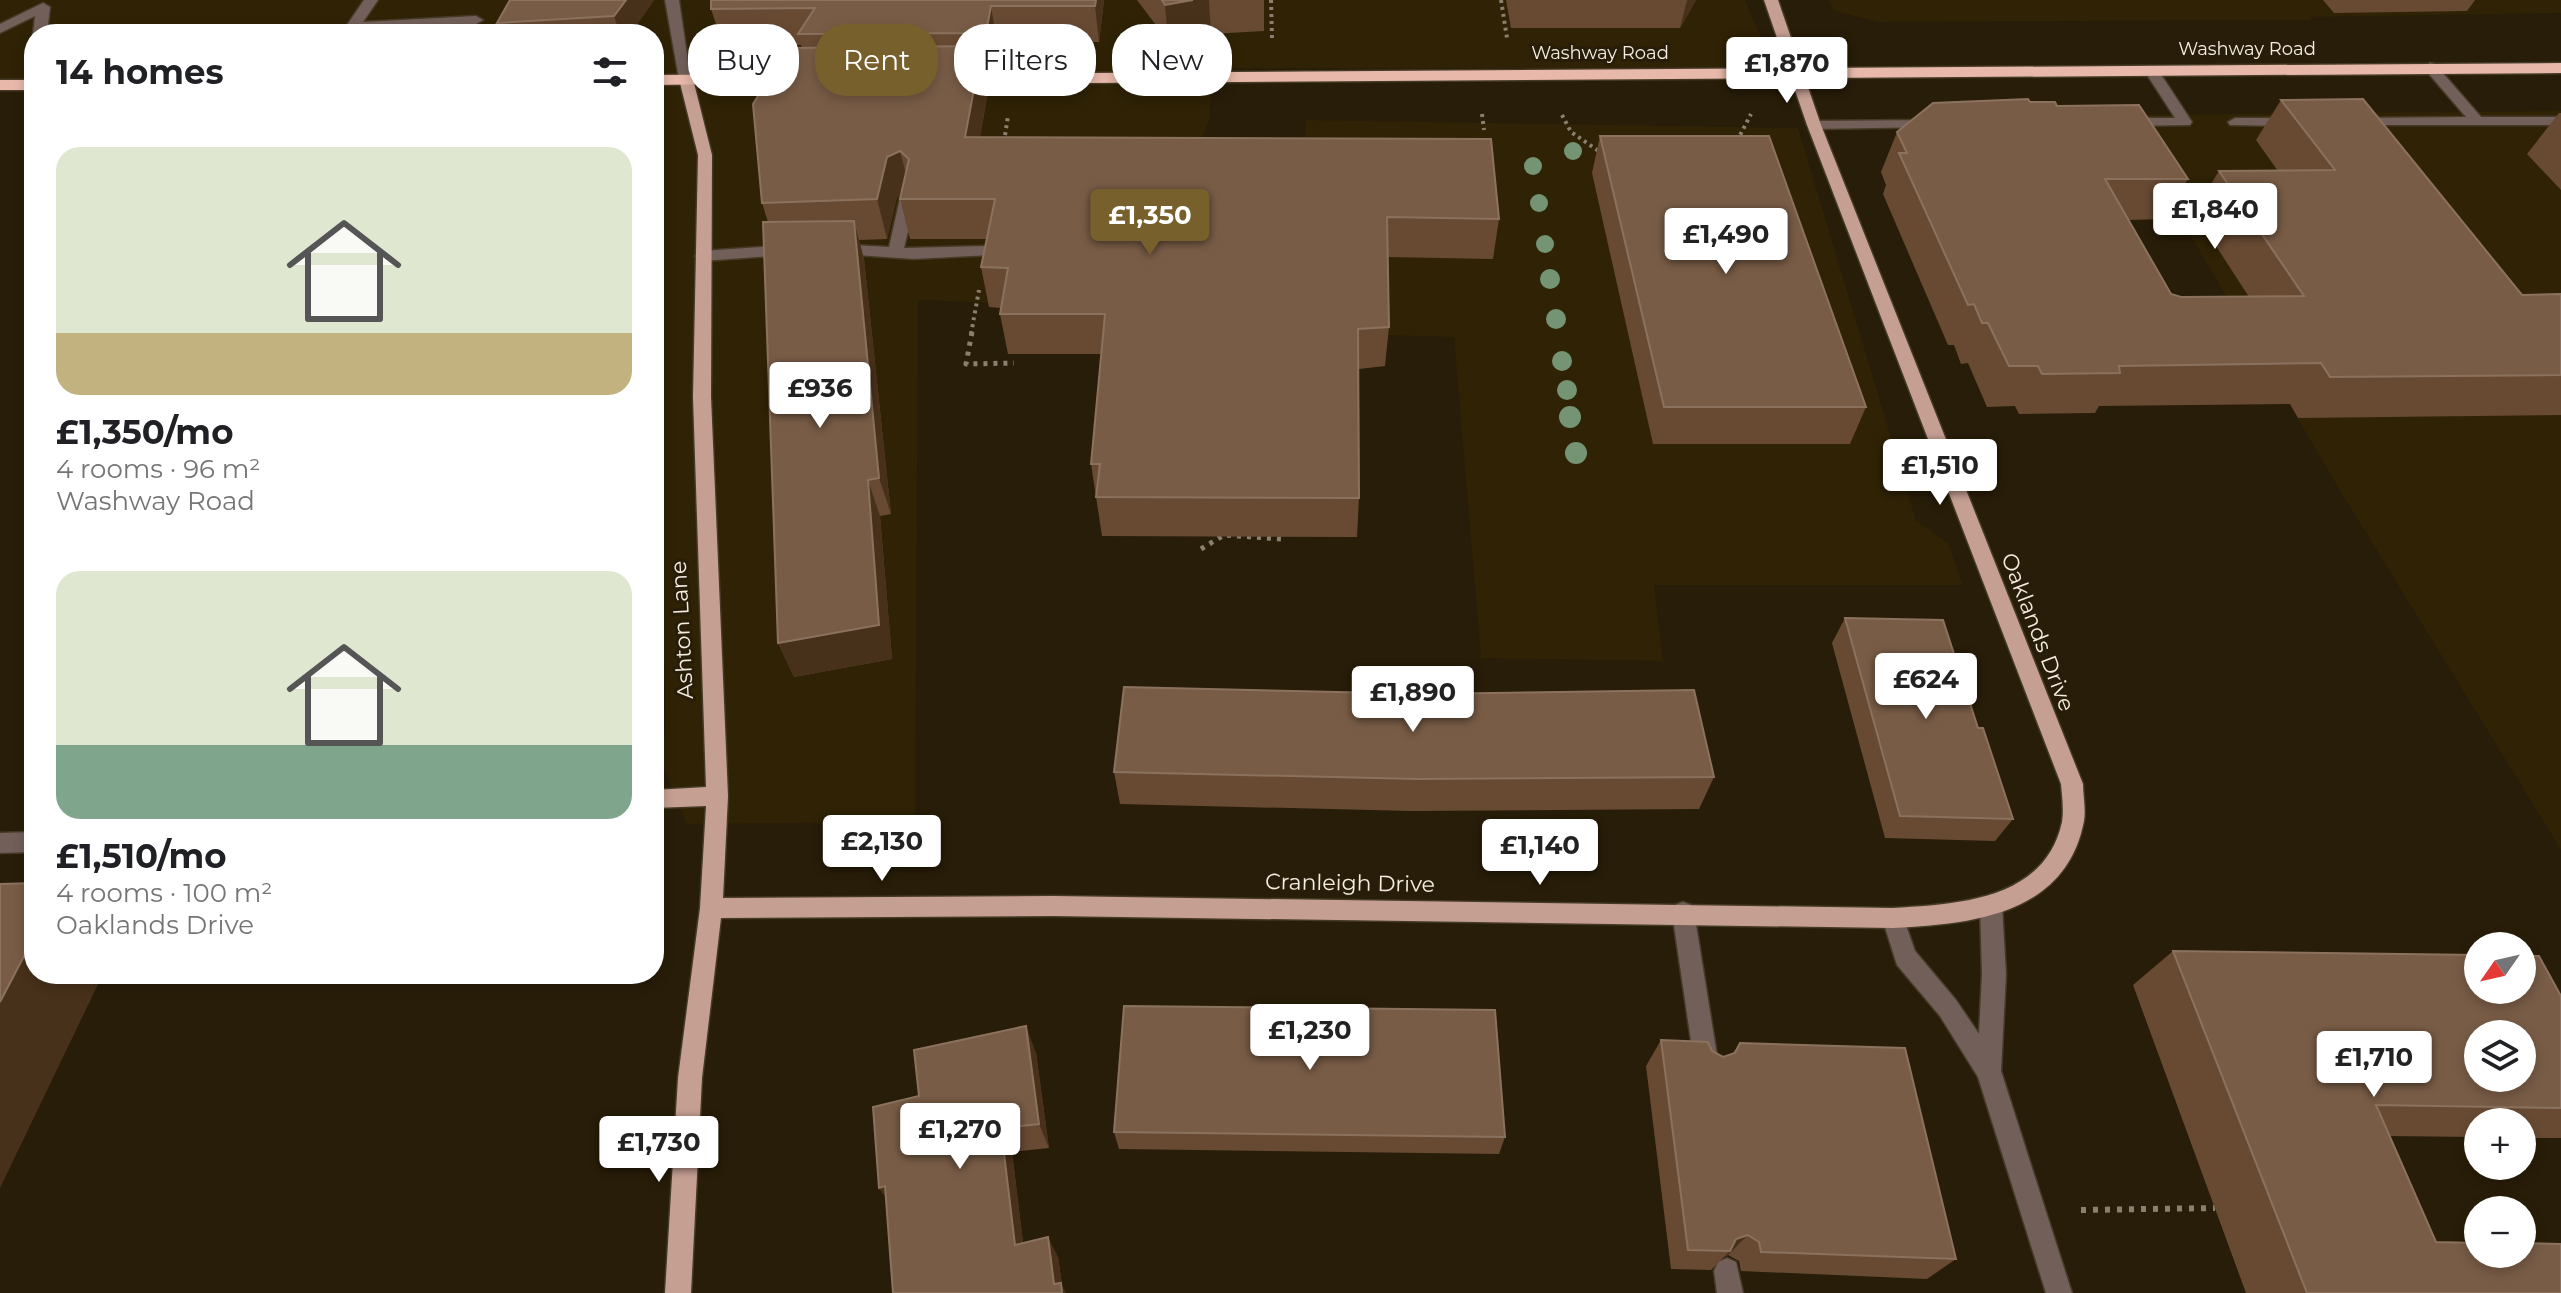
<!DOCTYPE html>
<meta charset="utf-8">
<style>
body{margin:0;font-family:Montserrat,sans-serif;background:#f6f6f6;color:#202124;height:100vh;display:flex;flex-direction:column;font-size:30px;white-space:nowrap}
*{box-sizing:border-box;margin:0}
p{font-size:26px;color:#757577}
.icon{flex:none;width:44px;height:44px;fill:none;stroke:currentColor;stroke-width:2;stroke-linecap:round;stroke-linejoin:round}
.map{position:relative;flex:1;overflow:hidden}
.panel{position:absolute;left:24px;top:24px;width:640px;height:960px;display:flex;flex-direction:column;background:#fff;border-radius:32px;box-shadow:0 4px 12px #0003}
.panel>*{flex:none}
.banner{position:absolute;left:688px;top:24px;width:760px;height:72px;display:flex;gap:16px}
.needle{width:52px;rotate:236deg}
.tools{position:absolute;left:2464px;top:932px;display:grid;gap:16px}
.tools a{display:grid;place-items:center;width:72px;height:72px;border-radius:50%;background:#fff;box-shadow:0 4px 12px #0003;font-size:40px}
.price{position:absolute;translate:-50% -68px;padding:0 18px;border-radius:8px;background:#fff;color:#222;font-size:26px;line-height:52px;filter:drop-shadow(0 2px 4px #0008)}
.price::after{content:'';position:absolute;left:50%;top:48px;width:24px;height:18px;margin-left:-12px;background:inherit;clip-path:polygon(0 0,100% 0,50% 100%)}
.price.current{background:#78602c;color:#fff}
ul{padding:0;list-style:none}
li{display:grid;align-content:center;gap:16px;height:424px;padding:0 32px}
li span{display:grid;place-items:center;height:248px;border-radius:24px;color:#555}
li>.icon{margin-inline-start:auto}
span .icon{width:144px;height:144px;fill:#fffc;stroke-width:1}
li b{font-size:34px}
h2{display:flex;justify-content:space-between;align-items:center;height:96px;padding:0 32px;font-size:34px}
.chip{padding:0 28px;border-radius:32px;background:#fff;box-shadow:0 4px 12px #0003;font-size:28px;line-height:72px}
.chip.current{background:#78602c;color:#fff}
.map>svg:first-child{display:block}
.built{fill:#2f2205}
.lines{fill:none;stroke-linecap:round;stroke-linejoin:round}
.minor-casing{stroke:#453a26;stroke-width:3}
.major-casing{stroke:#453a26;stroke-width:3}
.highway-casing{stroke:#453a26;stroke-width:3}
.path-far2{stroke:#89806f;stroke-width:4;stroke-dasharray:3 4;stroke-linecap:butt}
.path-far1{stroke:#89806f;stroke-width:5;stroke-dasharray:4 6;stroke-linecap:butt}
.path{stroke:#89806f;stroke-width:6;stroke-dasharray:5 7;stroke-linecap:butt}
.minor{fill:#725f59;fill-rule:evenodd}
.major{fill:#c69f93;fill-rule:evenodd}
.highway{fill:#e8b9aa;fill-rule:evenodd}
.tree{fill:#749473}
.wall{fill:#684a33}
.shaded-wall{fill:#48311a}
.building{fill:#785c46;stroke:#8b725e;stroke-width:2;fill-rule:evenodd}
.labels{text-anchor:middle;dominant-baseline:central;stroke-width:6;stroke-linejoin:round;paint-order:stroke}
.far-street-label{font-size:18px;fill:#f4ede0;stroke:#281d08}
.street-label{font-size:22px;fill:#f4ede0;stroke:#281d08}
</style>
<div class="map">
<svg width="2561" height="1293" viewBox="0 0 2561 1293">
<rect width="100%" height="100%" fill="#281d08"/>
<g class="built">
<path d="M 0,0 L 1745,0 L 1774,68 L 1211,68 L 1210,118 L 1187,176 L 1068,306 L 918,300 L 915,822 L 687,824 L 661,761 L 666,722 L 655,396 L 663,80 L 654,79 L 654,34 L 34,34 L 34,86 L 0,86 Z"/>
<path d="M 1828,0 L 2561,0 L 2561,13 L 2310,17 L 2311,20 L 1879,22 L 1834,11 Z"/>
<path d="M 2561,111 L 2561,850 L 2338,487 L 2120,115 Z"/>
<path d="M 1306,120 L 1798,128 L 1916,521 L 1948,543 L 1963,585 L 1654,585 L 1663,661 L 1481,658 L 1454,337 L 1385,335 L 1303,177 Z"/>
</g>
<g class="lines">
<g class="minor-casing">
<g id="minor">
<path d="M 364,0 L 378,0 L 363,22 L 476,16 L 483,20 L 476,24 L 341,34 Z"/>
<path d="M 665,0 L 679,0 L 691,82 L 679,79 Z"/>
<path d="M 43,3 L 50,7 L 47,34 L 33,34 L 35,16 L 0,33 L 0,24 Z"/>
<path d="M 2430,63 L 2435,64 L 2481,117 L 2561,117 L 2561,125 L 2352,125 L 2350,122 L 2357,118 L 2466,117 L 2423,67 Z"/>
<path d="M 2151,66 L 2158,70 L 2192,122 L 2190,125 L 2126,126 L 2119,122 L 2126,118 L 2175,118 L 2144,70 Z"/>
<path d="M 2235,118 L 2293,118 L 2300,122 L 2293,126 L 2230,125 L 2228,122 Z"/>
<path d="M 1930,120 L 1937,124 L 1935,127 L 1814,129 L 1807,125 L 1814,121 Z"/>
<path d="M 908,193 L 916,198 L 904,248 L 985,246 L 991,247 L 991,255 L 913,259 L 829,253 L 829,245 L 835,244 L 889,247 L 900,198 Z"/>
<path d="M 791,245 L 797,246 L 797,254 L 703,261 L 695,256 L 703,251 Z"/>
<path d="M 34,832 L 34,852 L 0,853 L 0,833 Z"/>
<path d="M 1991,896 L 1999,899 L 2002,906 L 2006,974 L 2001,1071 L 2072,1293 L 2046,1293 L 1978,1077 L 1940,1016 L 1897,965 L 1882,918 L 1885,911 L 1893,908 L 1901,911 L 1915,951 L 1956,1000 L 1979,1034 L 1982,974 L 1980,906 L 1983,899 Z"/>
<path d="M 1683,902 L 1691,905 L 1694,912 L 1719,1068 L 1716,1076 L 1707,1080 L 1698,1076 L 1695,1068 L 1672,912 L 1675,905 Z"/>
<path d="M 1727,1258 L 1736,1262 L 1743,1293 L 1717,1293 L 1714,1271 L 1718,1262 Z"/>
</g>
</g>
<g class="major-casing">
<path id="major" d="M 1764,0 L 1778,0 L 1821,125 L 2083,784 C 2083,796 2086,809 2084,821 C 2066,915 1972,924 1893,928 L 1053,916 L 721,918 L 702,1078 L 691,1293 L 665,1293 L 678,1078 L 700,908 L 706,806 L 654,808 L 654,790 L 706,787 L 693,397 L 698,155 L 679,79 L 681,76 L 693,79 L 712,155 L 711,397 L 728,796 L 723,898 L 1053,896 L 1893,908 C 1959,904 2045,900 2062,822 C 2064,809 2062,796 2061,784 L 1807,125 Z"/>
</g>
<g class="highway-casing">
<g id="highway">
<path d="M 2561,63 L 2561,73 L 956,84 L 948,79 L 956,74 Z"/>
<path d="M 800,74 L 808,79 L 806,83 L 654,85 L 654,75 Z"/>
<rect x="0" y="80" width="34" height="10"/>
</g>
</g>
<g class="path-far2">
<path d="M 1271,0 L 1272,39"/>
<path d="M 1501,0 L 1507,38"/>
<path d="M 1482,114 L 1484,130"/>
<path d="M 1562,115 L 1571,132 L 1600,152"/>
<path d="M 1737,141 L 1751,114"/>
<path d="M 1004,142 L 1008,116"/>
<path d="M 971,334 L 979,290"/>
</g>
<g class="path-far1">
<path d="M 972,332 L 966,364 L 1014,363"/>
<path d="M 1201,549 L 1224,535 L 1281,539"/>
</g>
<path class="path" d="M 2081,1210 L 2215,1208"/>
<use href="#minor" class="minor"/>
<use href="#major" class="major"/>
<use href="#highway" class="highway"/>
</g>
<g class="tree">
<circle cx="1573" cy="151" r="9"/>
<circle cx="1533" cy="166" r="9"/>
<circle cx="1539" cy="203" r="9"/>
<circle cx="1545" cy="244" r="9"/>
<circle cx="1550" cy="279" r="10"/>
<circle cx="1556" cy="319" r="10"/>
<circle cx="1562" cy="361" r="10"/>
<circle cx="1567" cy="390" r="10"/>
<circle cx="1570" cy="417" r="11"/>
<circle cx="1576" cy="453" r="11"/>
</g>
<g class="wall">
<path d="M 654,0 L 630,34 L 502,34 L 497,23 Z"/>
<path d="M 1104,0 L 1099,42 L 997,43 L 992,70 L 986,70 L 989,86 L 980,137 L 1499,219 L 1493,259 L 1388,257 L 1389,327 L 1385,366 L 1359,369 L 1359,498 L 1357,537 L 1102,536 L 1091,464 L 1102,354 L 1008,354 L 1000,314 L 1001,308 L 989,307 L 981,267 L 987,239 L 910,239 L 900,199 L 901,195 L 897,197 L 887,239 L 859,240 L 864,259 L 891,514 L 880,516 L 892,659 L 794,677 L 778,643 L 768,222 L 762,203 L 802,48 L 801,45 L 723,45 L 711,9 Z"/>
<path d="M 1137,0 L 1264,0 L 1264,31 L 1211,34 L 1168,41 Z"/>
<path d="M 1506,0 L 1696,0 L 1680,28 L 1511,28 Z"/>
<path d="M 2323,0 L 2475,0 L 2467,11 L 2334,13 Z"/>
<path d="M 2281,100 L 2522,295 L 2561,294 L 2561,415 L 2298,418 L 2290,404 L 2099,406 L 2095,413 L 2019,414 L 2015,406 L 1987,407 L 1968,363 L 1961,364 L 1954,345 L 1948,345 L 1883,194 L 1886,185 L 1881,172 L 1897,132 L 2030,102 L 2057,106 L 2188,179 L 2164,219 L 2128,220 L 2171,294 L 2181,297 L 2249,297 L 2194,212 L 2219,171 L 2278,171 L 2256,140 Z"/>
<path d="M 2559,113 L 2561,113 L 2561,190 L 2527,154 Z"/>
<path d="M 1600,136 L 1866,407 L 1850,444 L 1653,444 L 1592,173 Z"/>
<path d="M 1845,618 L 1978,728 L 2013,819 L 1995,841 L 1885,838 L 1832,643 Z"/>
<path d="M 1114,772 L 1714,777 L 1699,809 L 1412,811 L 1120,804 Z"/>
<path d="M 2173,951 L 2561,996 L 2561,1138 L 2522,1138 L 2522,1122 L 2478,1122 L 2478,1137 L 2389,1136 L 2436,1242 L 2561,1293 L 2246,1293 L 2133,985 Z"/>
<path d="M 1661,1040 L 1712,1051 L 1723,1057 L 1732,1054 L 1740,1043 L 1956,1259 L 1927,1279 L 1741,1271 L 1739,1261 L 1728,1255 L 1724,1257 L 1711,1270 L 1671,1269 L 1646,1066 Z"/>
<path d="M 1036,1053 L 1049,1148 L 1012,1152 L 1023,1243 L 1058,1257 L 1062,1285 L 886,1197 L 879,1188 L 919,1096 Z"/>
<path d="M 1114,1132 L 1505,1137 L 1499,1154 L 1119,1149 Z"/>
</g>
<g class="shaded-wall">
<path d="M 626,0 L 654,0 L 630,34 L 620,34 L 614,16 Z"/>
<path d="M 1096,0 L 1104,0 L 1099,42 L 1095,6 Z"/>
<path d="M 1193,0 L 1209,0 L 1211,34 L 1168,41 L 1165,5 Z"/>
<path d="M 1687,0 L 1696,0 L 1680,28 Z"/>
<path d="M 991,6 L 997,43 L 992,70 L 986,33 Z"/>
<path d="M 982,46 L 989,86 L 973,177 L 965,137 Z"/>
<path d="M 900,151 L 910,190 L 897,197 L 887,239 L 877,199 L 887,157 Z"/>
<path d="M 854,221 L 864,259 L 891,514 L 879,478 Z"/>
<path d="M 868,480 L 880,516 L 892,659 L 794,677 L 778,643 Z"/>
<path d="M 34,937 L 34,974 L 103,974 L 0,1188 L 0,1002 Z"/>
<path d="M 1026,1026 L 1036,1053 L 1049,1148 L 1039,1124 Z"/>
<path d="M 1001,1128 L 1012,1152 L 1026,1265 L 1015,1245 Z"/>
<path d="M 885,1186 L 896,1210 L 879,1188 Z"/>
<path d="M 1748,1235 L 1728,1255 L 1724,1257 L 1730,1251 L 1736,1239 Z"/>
<path d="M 1048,1237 L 1058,1257 L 1062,1285 L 1066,1293 L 1059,1293 L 1054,1284 Z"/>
</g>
<g class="building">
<path d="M 510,0 L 626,0 L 614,16 L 497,23 Z"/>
<path d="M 711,0 L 1096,0 L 1095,6 L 991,6 L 986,33 L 798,34 L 815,8 L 711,9 Z"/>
<path d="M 1162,0 L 1193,0 L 1165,5 Z"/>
<path d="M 982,46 L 965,137 L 1491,139 L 1499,219 L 1387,217 L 1389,327 L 1358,329 L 1359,498 L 1096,497 L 1100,464 L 1091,464 L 1105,314 L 1000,314 L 1008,268 L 981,267 L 995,199 L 900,199 L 909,159 L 900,151 L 887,157 L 877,199 L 762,203 L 753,104 L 788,48 Z"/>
<path d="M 2028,99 L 2030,102 L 2055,102 L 2057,106 L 2139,105 L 2188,179 L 2105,179 L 2171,294 L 2181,297 L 2304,296 L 2219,171 L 2335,170 L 2281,100 L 2363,99 L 2522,295 L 2561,294 L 2561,375 L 2330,377 L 2321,363 L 2119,366 L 2120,373 L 2042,374 L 2038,366 L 2009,366 L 1988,323 L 1982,323 L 1974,304 L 1968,305 L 1899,153 L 1907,153 L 1897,132 L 1933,103 Z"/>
<path d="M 1600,136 L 1769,136 L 1866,407 L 1664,407 Z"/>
<path d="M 854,221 L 879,478 L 868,480 L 879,625 L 778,643 L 763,222 Z"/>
<path d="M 1845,618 L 1943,620 L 1978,728 L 1983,728 L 2013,819 L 1900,816 Z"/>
<path d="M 1124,687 L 1426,694 L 1694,690 L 1714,777 L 1417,779 L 1114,772 Z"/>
<path d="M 34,883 L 34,937 L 0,1002 L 0,884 Z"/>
<path d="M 2173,951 L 2478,955 L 2478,990 L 2522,990 L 2522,956 L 2539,956 L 2561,996 L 2561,1108 L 2376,1105 L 2436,1242 L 2478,1243 L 2478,1254 L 2522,1254 L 2522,1243 L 2561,1244 L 2561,1293 L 2307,1293 ZM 2478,1034 L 2522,1034 L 2522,1078 L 2478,1078 Z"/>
<path d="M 1124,1006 L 1495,1010 L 1505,1137 L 1114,1132 Z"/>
<path d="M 1026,1026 L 1039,1124 L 1001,1128 L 1015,1245 L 1048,1237 L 1054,1284 L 1061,1283 L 1062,1293 L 893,1293 L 885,1186 L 879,1188 L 873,1107 L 919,1096 L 914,1050 Z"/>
<path d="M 1661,1040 L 1708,1042 L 1712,1051 L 1723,1057 L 1735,1053 L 1740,1043 L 1905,1048 L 1956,1259 L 1761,1252 L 1759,1242 L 1748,1235 L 1736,1239 L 1730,1251 L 1688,1250 Z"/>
</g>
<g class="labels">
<g class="far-street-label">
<text x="2247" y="49">Washway Road</text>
<text x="1600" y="53">Washway Road</text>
</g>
<g class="street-label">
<text transform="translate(682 630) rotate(-93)">Ashton Lane</text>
<text transform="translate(2038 632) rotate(69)">Oaklands Drive</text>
<text transform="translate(1350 883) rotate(1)">Cranleigh Drive</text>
</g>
</g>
</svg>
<div class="tools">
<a><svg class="needle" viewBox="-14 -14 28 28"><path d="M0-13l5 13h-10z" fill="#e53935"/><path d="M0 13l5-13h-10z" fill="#757577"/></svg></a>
<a><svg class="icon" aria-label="layers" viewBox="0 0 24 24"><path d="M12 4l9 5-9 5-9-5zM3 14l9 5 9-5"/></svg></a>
<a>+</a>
<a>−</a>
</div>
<b class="price" style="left:1787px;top:105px">£1,870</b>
<b class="price" style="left:2215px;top:251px">£1,840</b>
<b class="price current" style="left:1150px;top:257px">£1,350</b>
<b class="price" style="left:1726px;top:276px">£1,490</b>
<b class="price" style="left:820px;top:430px">£936</b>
<b class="price" style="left:1940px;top:507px">£1,510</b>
<b class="price" style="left:1926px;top:721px">£624</b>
<b class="price" style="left:1413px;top:734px">£1,890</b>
<b class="price" style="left:882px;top:883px">£2,130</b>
<b class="price" style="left:1540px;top:887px">£1,140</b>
<b class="price" style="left:1310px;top:1072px">£1,230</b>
<b class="price" style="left:2374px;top:1099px">£1,710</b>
<b class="price" style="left:960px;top:1171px">£1,270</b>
<b class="price" style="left:659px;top:1184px">£1,730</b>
<div class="banner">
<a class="chip">Buy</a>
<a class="chip current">Rent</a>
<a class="chip">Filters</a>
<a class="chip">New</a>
</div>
<section class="panel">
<h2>14 homes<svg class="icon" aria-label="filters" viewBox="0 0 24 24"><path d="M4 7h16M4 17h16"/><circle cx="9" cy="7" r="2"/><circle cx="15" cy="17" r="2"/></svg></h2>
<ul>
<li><span style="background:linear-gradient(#dfe7d0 75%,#c2b280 0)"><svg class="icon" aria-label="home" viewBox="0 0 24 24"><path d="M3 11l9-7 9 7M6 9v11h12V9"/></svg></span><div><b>£1,350/mo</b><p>4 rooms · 96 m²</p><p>Washway Road</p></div></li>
<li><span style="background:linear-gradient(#dfe7d0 70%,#7fa58c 0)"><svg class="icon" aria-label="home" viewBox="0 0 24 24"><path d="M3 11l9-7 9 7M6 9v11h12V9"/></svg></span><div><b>£1,510/mo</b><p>4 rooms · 100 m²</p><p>Oaklands Drive</p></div></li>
</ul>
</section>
</div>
